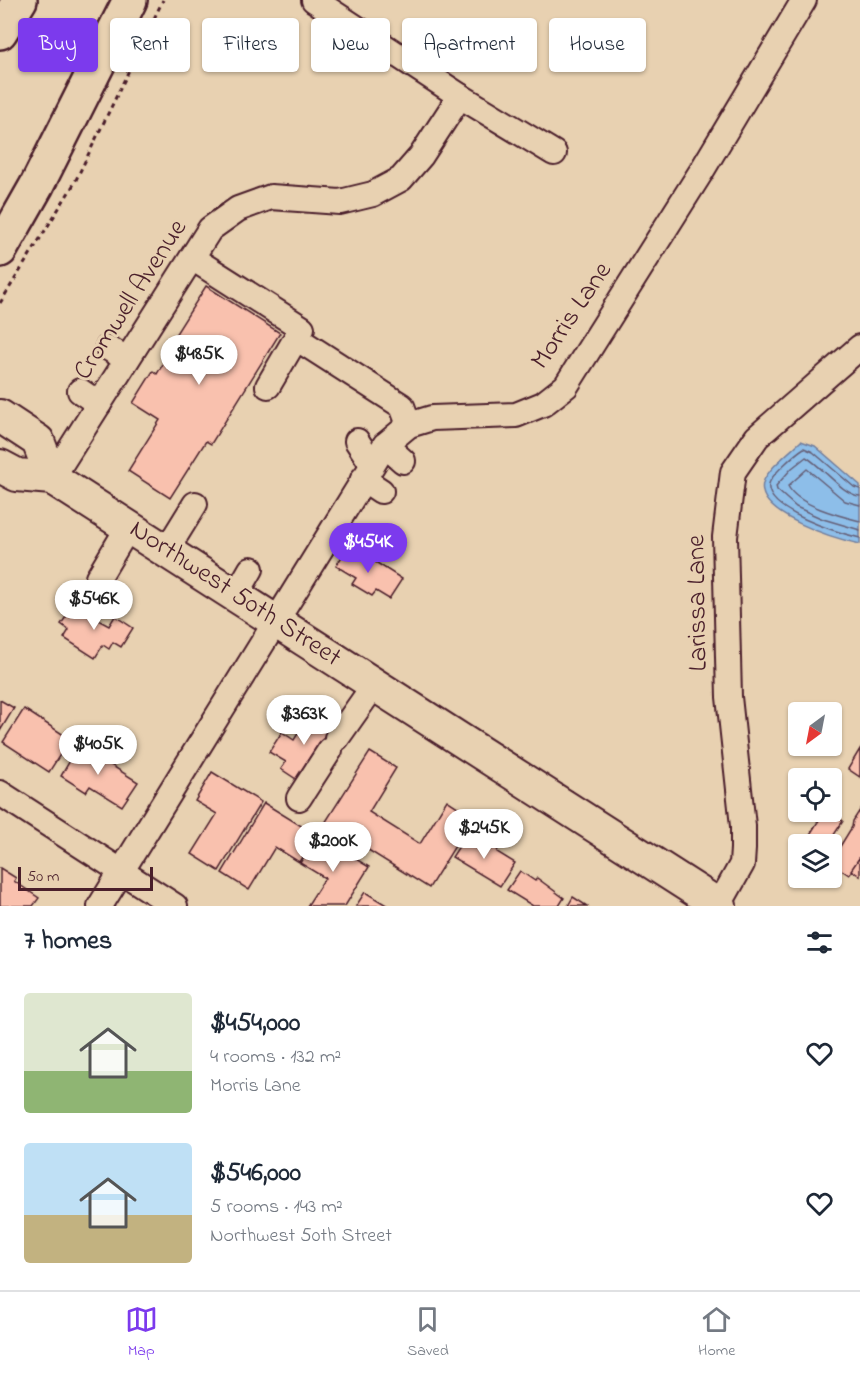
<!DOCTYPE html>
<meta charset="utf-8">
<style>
body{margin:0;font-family:"Indie Flower",sans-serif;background:#f6f6f7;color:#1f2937;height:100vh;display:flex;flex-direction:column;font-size:22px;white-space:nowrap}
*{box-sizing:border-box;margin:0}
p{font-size:20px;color:#747a83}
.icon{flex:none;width:33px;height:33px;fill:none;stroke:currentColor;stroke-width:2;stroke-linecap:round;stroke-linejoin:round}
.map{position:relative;height:906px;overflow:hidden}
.panel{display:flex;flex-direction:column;background:#fff;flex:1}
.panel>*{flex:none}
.banner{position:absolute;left:18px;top:18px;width:825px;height:54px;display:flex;gap:12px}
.needle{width:39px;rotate:212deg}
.controls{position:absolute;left:788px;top:702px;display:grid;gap:12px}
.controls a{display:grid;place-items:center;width:54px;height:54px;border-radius:6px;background:#fff;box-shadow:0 2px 4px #0004;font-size:30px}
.scale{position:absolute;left:18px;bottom:15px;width:135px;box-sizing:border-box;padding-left:6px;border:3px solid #4a1f2b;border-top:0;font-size:16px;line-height:21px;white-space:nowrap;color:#4a1f2b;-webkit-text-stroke:4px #e8d1b1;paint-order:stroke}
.price{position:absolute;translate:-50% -51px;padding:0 14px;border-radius:21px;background:#fff;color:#222;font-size:20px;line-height:39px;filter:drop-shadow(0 2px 3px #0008)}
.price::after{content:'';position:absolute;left:50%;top:36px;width:18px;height:14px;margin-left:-9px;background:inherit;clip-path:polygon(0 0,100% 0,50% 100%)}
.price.current{background:#7c3aed;color:#fff}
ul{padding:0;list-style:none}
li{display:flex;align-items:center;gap:18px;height:150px;padding:0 24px}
li span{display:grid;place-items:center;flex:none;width:168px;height:120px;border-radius:6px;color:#555}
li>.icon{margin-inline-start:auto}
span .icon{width:72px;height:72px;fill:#fffc;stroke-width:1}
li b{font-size:26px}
h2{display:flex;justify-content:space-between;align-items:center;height:72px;padding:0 24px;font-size:26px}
.chip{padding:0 21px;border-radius:6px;background:#fff;box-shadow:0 2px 4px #0004;font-size:21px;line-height:54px}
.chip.current{background:#7c3aed;color:#fff}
.tab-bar{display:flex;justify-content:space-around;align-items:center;height:84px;border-top:2px solid #e0e1e3;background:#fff;font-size:16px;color:#747a83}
.tab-bar a{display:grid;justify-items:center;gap:3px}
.tab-bar .current{color:#7c3aed}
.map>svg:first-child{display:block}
.water{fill:#8dbee9;stroke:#727e9d;stroke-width:1.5}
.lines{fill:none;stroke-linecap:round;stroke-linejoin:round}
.shore{stroke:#655f77;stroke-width:1.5}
.building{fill:#f9c1ae;stroke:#4a1f2b;stroke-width:1.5}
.minor-casing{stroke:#4a1f2b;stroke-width:28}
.major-casing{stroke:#4a1f2b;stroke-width:36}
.highway-casing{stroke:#4a1f2b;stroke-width:38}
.path{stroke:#4a1f2b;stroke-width:3;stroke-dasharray:4.5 4.5;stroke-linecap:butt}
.minor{stroke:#e8d1b1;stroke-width:24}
.major{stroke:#e8d1b1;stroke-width:32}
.highway{stroke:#e8d1b1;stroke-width:33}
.labels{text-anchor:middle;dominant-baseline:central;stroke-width:6;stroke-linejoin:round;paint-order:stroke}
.street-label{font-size:27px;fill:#4a1f2b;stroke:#e8d1b1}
</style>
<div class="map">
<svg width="860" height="906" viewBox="0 0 860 906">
<rect width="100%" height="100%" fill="#e8d1b1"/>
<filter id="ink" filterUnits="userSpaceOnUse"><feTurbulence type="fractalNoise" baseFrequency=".0167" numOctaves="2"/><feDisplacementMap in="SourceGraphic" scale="12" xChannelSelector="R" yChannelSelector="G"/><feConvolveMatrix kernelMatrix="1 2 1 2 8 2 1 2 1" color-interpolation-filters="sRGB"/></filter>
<g filter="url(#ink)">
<path class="water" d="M 801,441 L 815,446 L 860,485 L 860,544 C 837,539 755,515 763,483 C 767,469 791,451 801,441 Z"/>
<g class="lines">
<g class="shore">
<path d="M 860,489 L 854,487 L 813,452 L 804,448 C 796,453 771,475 769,484 C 764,511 840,533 860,538"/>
<path d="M 860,496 C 843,495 822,466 806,457 L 792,468 L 776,486 L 777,490 L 796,507 L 823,519 L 860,530"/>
<path d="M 860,505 L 845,501 L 807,469 L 788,486 C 797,505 840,516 860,521"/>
</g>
</g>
<g class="building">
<path d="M 206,286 L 280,333 L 211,444 L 206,441 L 170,498 L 128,471 L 160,420 L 133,403 L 153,371 L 157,374 L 179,338 L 175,335 Z"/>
<path d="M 349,545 L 402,579 L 389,599 L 376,591 L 372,596 L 352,584 L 356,578 L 336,566 Z"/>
<path d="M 85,604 L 100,613 L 96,619 L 109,626 L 115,616 L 133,628 L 121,647 L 113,642 L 109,649 L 103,645 L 95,658 L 64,638 L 69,630 L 61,624 L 68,614 L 70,616 L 74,611 L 79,614 Z"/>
<path d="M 0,700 L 14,708 L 0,731 Z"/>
<path d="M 24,709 L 70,739 L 49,772 L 3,742 Z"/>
<path d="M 309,716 L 328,727 L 326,731 L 344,743 L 337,754 L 319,743 L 296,779 L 281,769 L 286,762 L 269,752 L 282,732 L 294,740 Z"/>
<path d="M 79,745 L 138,782 L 122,806 L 90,786 L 86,792 L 61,776 Z"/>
<path d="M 860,749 L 860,777 L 848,769 Z"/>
<path d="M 370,752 L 396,768 L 369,812 L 420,844 L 447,800 L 473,817 L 429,888 L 325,823 Z"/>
<path d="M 212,772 L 261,802 L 219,871 L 192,854 L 217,814 L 195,801 Z"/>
<path d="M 264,803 L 316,835 L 299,862 L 275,847 L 249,890 L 222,873 Z"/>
<path d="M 860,810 L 860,857 L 849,875 L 831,863 L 831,861 L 852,827 L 853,821 Z"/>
<path d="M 824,812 L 829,812 L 843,821 L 828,844 L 804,844 Z"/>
<path d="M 467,834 L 485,845 L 487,842 L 498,849 L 497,852 L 515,863 L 500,886 L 452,857 Z"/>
<path d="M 317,835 L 369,867 L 345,906 L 307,906 L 325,878 L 300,863 Z"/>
<path d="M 860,857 L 860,876 L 851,870 Z"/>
<path d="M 0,868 L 16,878 L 14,881 L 39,898 L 33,906 L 0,906 Z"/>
<path d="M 520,871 L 535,881 L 537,878 L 564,898 L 559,906 L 533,906 L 507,890 Z"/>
<path d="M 365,892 L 388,906 L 356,906 Z"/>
<path d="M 573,897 L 587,906 L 568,906 Z"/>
</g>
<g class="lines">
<g class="minor-casing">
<g id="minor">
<path d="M 314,0 L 460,96 L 554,153"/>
<path d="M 192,258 L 302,328 L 268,386"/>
<path d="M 296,338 L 402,406 L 409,425"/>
<path d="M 108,348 L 127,359"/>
<path d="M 80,391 L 99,404"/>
<path d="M 357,441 L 372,464"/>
<path d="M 385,445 L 403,461"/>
<path d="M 52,478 L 210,229 L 238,209 L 271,197 L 340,202 L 373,194 L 401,179 L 421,156 L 460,96"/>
<path d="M 363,479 L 381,491"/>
<path d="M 166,551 L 195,504"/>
<path d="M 98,578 L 129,526"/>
<path d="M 236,595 L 251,569"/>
<path d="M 337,738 L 375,684"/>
<path d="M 0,793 L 175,906"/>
<path d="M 299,798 L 330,750"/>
<path d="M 719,905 L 742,864 L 743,849 L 743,826 L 729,697 L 725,537 L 733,472 L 757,437 L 860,347"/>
<path d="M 100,906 L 385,445 L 409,425 L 432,418 L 516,415 L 543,404 L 566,386 L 701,172 L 804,0"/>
</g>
</g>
<g class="major-casing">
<g id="major">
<path d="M 0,416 L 38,441 L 52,478"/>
<path d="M 0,466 L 17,475 L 52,478 L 720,906"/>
</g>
</g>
<g class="highway-casing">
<g id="highway">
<path d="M 0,32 L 20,0"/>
<path d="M 0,250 L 37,185 L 130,0"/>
</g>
</g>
<path class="path" d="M 0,303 L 74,184 L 163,0"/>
<use href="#minor" class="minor"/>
<use href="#major" class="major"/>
<use href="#highway" class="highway"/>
</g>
</g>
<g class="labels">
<g class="street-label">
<text transform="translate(131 300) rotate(-57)">Cromwell Avenue</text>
<text transform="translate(572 316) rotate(-56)">Morris Lane</text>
<text transform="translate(235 594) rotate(33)">Northwest 50th Street</text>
<text transform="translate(698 603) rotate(-91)">Larissa Lane</text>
</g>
</g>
</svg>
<div class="controls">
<a><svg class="needle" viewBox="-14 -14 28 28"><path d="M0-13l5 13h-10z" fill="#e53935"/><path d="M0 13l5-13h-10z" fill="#747a83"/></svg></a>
<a><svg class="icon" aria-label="locate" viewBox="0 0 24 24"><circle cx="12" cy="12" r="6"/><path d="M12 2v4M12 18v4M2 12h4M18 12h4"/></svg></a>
<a><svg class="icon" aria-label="layers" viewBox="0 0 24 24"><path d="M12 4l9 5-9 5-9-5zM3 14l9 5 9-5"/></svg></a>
</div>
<div class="scale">50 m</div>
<b class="price" style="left:199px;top:386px">$485K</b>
<b class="price current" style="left:368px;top:574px">$454K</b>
<b class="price" style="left:94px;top:631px">$546K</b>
<b class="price" style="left:304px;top:746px">$363K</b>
<b class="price" style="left:98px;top:776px">$405K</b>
<b class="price" style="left:484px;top:860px">$245K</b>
<b class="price" style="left:333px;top:873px">$200K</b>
<div class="banner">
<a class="chip current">Buy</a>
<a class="chip">Rent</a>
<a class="chip">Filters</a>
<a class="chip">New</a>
<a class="chip">Apartment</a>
<a class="chip">House</a>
</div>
</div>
<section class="panel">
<h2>7 homes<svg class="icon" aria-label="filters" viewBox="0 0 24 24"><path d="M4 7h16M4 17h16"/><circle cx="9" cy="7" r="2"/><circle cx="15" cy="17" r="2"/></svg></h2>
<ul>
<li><span style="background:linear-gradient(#dfe7d0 65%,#8fb573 0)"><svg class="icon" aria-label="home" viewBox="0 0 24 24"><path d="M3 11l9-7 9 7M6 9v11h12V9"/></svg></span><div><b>$454,000</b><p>4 rooms · 132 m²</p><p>Morris Lane</p></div><svg class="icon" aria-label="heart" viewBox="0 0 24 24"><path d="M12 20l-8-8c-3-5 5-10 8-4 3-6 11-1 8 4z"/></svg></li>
<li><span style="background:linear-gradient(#bfe0f5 60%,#c2b280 0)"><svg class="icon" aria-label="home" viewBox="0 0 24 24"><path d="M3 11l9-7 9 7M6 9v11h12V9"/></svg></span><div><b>$546,000</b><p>5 rooms · 143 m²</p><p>Northwest 50th Street</p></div><svg class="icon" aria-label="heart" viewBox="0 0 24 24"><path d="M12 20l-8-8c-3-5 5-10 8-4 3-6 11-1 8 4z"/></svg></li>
</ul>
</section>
<nav class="tab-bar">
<a class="current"><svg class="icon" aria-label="map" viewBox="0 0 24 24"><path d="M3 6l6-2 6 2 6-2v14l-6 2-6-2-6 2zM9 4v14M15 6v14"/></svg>Map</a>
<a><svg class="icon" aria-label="saved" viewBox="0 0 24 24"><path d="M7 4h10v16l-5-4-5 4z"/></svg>Saved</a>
<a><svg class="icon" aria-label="home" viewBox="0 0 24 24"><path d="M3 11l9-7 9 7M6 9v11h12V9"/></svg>Home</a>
</nav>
